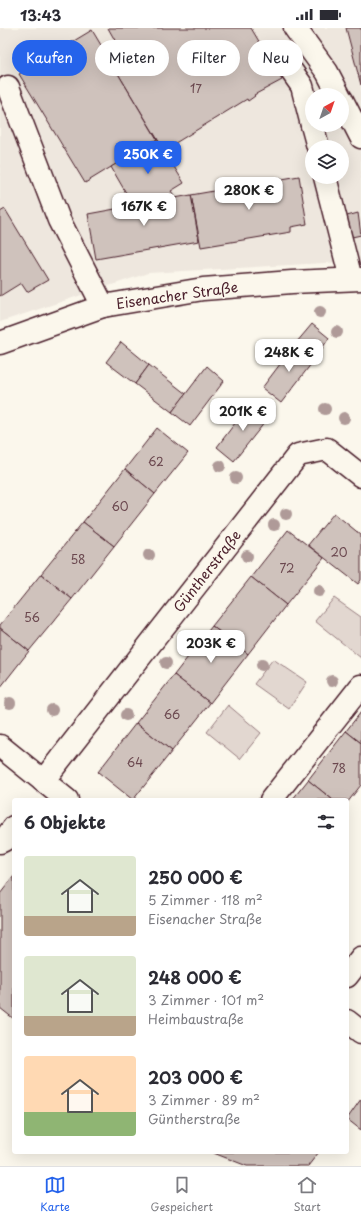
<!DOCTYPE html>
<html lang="de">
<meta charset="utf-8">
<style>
body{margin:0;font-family:"Playpen Sans",sans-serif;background:#f7f7f7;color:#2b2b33;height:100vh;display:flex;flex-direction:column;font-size:15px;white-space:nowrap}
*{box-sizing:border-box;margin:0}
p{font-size:13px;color:#7c7c81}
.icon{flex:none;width:22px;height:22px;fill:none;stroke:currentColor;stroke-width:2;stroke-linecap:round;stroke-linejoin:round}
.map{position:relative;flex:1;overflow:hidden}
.side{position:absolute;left:12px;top:770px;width:337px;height:356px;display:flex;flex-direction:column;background:#fff;border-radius:4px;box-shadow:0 4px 16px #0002}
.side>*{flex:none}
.top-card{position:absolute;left:12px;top:12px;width:337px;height:36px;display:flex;gap:8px}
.needle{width:26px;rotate:40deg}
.controls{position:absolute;left:305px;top:60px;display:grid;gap:8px}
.controls a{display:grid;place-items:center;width:44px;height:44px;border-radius:50%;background:#fff;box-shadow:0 4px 16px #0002;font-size:20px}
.price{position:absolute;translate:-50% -34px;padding:0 9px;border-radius:8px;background:#fff;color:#222;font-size:13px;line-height:26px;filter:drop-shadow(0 1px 2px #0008)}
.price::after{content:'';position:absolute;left:50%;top:24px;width:12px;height:9px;margin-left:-6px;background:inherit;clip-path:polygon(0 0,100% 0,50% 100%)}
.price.current{background:#2563eb;color:#fff}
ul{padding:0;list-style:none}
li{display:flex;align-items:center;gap:12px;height:100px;padding:0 12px}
li span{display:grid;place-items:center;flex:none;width:112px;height:80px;border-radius:4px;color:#555}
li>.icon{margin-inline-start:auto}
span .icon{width:48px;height:48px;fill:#fffc;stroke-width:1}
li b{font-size:17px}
h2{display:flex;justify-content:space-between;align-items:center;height:48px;padding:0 12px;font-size:17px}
.chip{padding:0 14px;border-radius:18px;background:#fff;box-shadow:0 4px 16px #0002;font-size:14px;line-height:36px}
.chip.current{background:#2563eb;color:#fff}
.status{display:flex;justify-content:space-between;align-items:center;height:28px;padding:0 20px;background:#fff;direction:ltr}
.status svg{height:11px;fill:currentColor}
.tab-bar{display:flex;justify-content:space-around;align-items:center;height:56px;border-top:1px solid #e1e1e2;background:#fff;font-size:11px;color:#7c7c81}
.tab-bar a{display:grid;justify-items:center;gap:2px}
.tab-bar .current{color:#2563eb}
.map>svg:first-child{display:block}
.built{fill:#eee7de;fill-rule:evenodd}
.green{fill:#e2d7d0;stroke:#967b7e}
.building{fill:#cfc2bc;stroke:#4a1f2b}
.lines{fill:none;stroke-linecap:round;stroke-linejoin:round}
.minor-casing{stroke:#4a1f2b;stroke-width:25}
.minor{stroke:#fbf7ec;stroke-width:22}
.tree{fill:#af9a98}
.labels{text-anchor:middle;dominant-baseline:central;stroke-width:3;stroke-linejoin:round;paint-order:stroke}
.number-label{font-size:12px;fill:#6b484f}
.street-label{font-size:14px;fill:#4a1f2b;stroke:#fbf7ec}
</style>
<div class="status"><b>13:43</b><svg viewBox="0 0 49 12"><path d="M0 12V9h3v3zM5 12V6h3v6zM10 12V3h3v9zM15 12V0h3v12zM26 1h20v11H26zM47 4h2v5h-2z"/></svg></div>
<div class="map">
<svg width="361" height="1138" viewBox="0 0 361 1138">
<rect width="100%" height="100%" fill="#fbf7ec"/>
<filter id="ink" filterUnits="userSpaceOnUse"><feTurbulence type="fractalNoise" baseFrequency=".025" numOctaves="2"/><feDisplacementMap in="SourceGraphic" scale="8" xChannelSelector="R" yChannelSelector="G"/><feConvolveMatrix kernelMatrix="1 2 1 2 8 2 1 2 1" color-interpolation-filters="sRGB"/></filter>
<g filter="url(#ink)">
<path class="built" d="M 0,0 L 361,0 L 361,233 L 148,245 L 0,294 ZM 312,67 L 342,67 L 342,97 L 312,97 ZM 312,119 L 342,119 L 342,149 L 312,149 Z"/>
<g class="green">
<path d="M 334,570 L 361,589 L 361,630 L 315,593 Z"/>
<path d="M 273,631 L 307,654 L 289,681 L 254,656 Z"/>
<path d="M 228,677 L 261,705 L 240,731 L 207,704 Z"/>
</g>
<g class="building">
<path d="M 108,0 L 251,0 L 282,52 L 254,67 L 255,68 L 248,73 L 247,71 L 164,122 L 105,24 L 117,16 Z"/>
<path d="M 346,0 L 361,0 L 361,57 Z"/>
<path d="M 92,2 L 157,111 L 85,155 L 19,46 Z"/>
<path d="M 157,111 L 184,155 L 171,163 L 176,170 L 133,177 L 111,139 Z"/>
<path d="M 299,148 L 307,196 L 291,199 L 291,204 L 201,219 L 191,167 Z"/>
<path d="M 191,167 L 199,213 L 96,231 L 88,186 Z"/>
<path d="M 5,181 L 48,252 L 27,264 L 21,255 L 0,268 L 0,184 Z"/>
<path d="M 358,185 L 361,207 L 352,209 L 347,188 Z"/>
<path d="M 312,296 L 329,310 L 315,331 L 296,315 Z"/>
<path d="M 121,314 L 149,337 L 135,356 L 106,334 Z"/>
<path d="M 296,315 L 315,331 L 281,375 L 262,360 Z"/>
<path d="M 149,337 L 186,366 L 172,384 L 135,356 Z"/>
<path d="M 207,338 L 224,353 L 190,398 L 172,384 Z"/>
<path d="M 251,374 L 269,389 L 234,433 L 217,419 Z"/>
<path d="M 157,400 L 188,425 L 155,466 L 125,441 Z"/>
<path d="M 125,441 L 155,466 L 114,518 L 83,494 Z"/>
<path d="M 334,485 L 361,507 L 361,552 L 358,556 L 308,517 Z"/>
<path d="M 83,494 L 114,518 L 72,571 L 41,546 Z"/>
<path d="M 288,502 L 324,530 L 286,577 L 251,549 Z"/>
<path d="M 41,546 L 72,571 L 29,623 L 0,600 L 0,597 Z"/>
<path d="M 251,549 L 286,577 L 248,626 L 212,598 Z"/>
<path d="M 212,598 L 248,626 L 210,675 L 174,647 Z"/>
<path d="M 0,600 L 29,623 L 0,660 Z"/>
<path d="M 174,647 L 210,675 L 172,723 L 136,695 Z"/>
<path d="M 361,684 L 361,715 L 346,703 Z"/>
<path d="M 136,695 L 172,723 L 133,772 L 98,744 Z"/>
<path d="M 346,703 L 361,715 L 361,757 L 347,775 L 347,772 L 333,772 L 308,752 Z"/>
<path d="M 308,752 L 333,772 L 292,772 Z"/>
<path d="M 14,848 L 14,991 L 0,980 L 0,866 Z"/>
<path d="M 361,1071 L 361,1102 L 347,1091 Z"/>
<path d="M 211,1124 L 319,1124 L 308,1138 L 247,1138 Z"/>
</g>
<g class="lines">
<g class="minor-casing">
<g id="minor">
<path d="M 295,0 L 327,44 L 339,67"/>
<path d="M 281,28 L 302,58 L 312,97"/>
<path d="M 8,59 L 59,192 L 103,278"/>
<path d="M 342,72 L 361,109"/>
<path d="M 312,97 L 318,119"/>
<path d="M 325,149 L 351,251"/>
<path d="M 0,315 L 103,278 L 203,261 L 292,254 L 361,251"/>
<path d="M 0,718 L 67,772"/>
<path d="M 43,753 L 298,427 L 327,421 L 361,448"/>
<path d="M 271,772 L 361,658"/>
<path d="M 0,814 L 4,812 L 14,799"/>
<path d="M 347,948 L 361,930"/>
<path d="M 347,993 L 361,1004"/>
</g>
</g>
<use href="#minor" class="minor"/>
</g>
<g class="tree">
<circle cx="320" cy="284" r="6"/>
<circle cx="337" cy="304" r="6"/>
<circle cx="325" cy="381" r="6"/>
<circle cx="344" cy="390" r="6"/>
<circle cx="220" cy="438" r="6"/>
<circle cx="236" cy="450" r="6"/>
<circle cx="286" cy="486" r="6"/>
<circle cx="274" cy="497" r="6"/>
<circle cx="149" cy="527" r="6"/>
<circle cx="247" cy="528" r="6"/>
<circle cx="319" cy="563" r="6"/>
<circle cx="166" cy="635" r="6"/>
<circle cx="262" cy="637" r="6"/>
<circle cx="332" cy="653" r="6"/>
<circle cx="10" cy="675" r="6"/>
<circle cx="52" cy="682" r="6"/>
<circle cx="126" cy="687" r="6"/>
</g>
</g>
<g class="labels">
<g class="number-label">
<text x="196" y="60">17</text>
<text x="156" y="433">62</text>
<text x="120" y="478">60</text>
<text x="339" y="524">20</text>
<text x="78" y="531">58</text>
<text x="287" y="540">72</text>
<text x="32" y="589">56</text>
<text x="172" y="686">66</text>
<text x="135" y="734">64</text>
<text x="339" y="740">78</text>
</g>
<g class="street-label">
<text transform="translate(177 267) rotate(-8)">Eisenacher Straße</text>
<text transform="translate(207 543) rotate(-52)">Güntherstraße</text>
</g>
</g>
</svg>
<div class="controls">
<a><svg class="needle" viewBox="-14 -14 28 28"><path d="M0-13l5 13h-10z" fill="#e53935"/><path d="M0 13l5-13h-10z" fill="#7c7c81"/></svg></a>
<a><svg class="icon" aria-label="layers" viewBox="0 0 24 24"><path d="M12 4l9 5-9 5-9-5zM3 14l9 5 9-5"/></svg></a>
</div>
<b class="price current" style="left:148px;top:147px">250K €</b>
<b class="price" style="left:249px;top:183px">280K €</b>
<b class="price" style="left:144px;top:199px">167K €</b>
<b class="price" style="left:289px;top:345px">248K €</b>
<b class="price" style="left:243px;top:404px">201K €</b>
<b class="price" style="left:211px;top:636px">203K €</b>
<div class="top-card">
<a class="chip current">Kaufen</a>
<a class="chip">Mieten</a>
<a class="chip">Filter</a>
<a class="chip">Neu</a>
</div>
<section class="side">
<h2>6 Objekte<svg class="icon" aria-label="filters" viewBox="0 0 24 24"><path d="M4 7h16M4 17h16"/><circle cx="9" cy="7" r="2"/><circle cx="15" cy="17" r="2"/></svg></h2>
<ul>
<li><span style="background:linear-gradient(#dfe7d0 75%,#b9a48a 0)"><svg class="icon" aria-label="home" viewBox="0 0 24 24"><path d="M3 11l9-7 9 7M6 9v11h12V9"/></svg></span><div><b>250 000 €</b><p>5 Zimmer · 118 m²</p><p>Eisenacher Straße</p></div></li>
<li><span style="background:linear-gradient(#dfe7d0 75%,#b9a48a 0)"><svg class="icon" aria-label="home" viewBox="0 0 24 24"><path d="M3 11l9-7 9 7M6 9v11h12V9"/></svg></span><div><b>248 000 €</b><p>3 Zimmer · 101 m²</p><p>Heimbaustraße</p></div></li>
<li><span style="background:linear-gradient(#ffd9b3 70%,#8fb573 0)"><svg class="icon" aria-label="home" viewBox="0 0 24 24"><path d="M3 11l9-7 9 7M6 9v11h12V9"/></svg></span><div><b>203 000 €</b><p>3 Zimmer · 89 m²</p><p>Güntherstraße</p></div></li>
</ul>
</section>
</div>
<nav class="tab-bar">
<a class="current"><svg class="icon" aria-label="map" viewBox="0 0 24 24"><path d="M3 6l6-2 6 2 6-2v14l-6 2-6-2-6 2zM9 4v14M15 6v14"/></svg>Karte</a>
<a><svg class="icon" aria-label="saved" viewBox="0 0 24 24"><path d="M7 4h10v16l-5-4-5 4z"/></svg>Gespeichert</a>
<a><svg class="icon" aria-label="home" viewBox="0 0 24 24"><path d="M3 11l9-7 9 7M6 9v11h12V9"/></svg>Start</a>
</nav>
